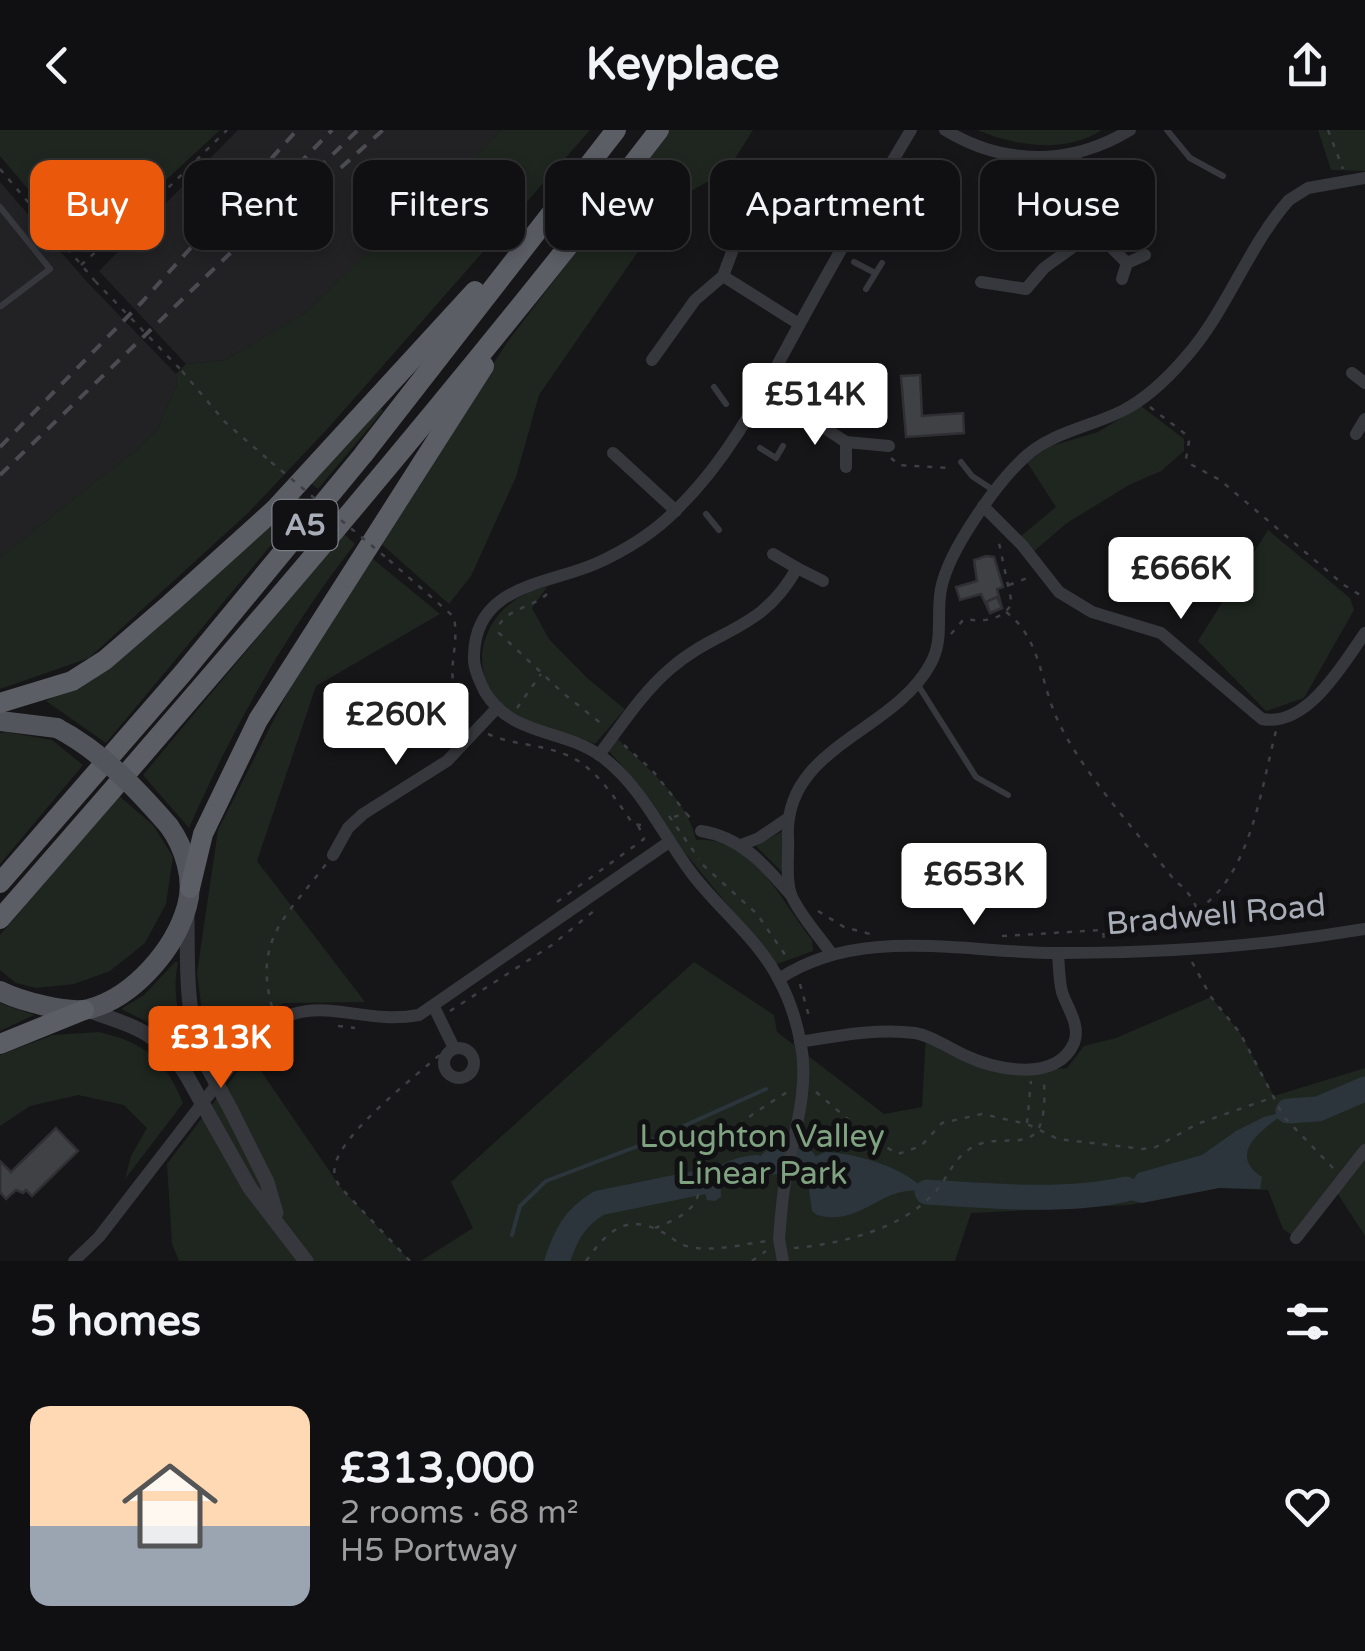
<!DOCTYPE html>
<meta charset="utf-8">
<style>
body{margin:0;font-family:"Varela Round",sans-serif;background:#19191b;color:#f1f3f6;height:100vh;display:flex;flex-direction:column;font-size:38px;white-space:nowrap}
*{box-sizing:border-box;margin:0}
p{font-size:32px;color:#9c9d9f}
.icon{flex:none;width:55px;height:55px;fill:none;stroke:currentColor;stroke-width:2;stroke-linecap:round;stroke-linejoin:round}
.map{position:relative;height:1131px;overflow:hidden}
.drawer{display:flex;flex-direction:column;background:#101012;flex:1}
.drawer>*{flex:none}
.hud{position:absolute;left:30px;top:30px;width:1305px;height:90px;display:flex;gap:20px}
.price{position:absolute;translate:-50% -85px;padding:0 22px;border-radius:10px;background:#fff;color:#222;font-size:32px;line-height:65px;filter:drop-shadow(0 2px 5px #0008)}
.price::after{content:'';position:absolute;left:50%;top:60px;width:30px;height:22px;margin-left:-15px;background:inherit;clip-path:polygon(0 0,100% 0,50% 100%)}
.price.selected{background:#ea580c;color:#fff}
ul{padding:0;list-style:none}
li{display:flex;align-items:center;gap:30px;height:250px;padding:0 30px}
li span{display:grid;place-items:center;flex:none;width:280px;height:200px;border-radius:20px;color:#555}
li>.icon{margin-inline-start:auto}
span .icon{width:120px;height:120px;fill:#fffc;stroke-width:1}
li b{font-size:42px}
h2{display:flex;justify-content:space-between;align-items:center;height:120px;padding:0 30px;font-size:42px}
.chip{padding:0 35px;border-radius:20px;background:#101012;box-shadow:0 5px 15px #0003,0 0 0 2px #303032;font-size:35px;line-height:90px}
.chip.selected{background:#ea580c;color:#fff}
header{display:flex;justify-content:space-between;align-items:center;height:130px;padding:0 30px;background:#101012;font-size:45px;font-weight:800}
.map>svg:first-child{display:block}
.built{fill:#222225}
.green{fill:#1e261f}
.water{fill:#2c353c}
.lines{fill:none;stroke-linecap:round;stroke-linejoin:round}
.stream{stroke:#2c353c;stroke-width:4}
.river{stroke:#2c353c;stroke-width:25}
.building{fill:#404145;stroke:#303034;stroke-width:2.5}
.path{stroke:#3d3f44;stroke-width:2.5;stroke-dasharray:5 8;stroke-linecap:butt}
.service{stroke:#37383d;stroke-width:6}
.minor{stroke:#37383d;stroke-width:12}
.tertiary{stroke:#37383d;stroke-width:15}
.primary{stroke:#53555c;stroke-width:20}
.trunk{stroke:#5b5e65;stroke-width:20}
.rail{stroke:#4a4c52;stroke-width:4;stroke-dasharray:12 10;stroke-linecap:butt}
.path-bridge{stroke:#3d3f44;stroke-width:2.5;stroke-dasharray:5 8;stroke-linecap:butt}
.tertiary-bridge{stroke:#37383d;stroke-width:15}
.primary-bridge{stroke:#53555c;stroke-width:20}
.labels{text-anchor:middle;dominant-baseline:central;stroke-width:10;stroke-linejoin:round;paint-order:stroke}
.shield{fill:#111113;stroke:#7b7e86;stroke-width:2.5}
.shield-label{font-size:30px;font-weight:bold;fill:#a8adb8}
.street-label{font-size:32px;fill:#a8adb8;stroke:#111113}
.park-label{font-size:32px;fill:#7fa381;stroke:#111113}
</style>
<header><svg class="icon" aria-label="back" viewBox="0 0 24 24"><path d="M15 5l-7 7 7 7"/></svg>Keyplace<svg class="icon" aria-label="share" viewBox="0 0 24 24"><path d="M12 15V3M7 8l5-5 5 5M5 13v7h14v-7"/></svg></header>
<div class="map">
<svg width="1365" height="1131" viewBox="0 0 1365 1131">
<rect width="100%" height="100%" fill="#161618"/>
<g class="built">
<path d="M 238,0 L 500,0 L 459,46 L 423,69 L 306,182 L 225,230 L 186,234 L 99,141 Z"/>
<path d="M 0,52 L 88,153 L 176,244 L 177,254 L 158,298 L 136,320 L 0,427 Z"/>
</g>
<g class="green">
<path d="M 0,0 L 220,0 L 87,123 L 76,110 L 73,112 L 0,26 Z"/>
<path d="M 500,0 L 590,0 L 330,296 L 248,383 L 89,528 L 0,559 L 0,427 L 136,320 L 158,298 L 177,254 L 176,244 L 186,234 L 225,230 L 306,182 L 423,68 L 459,45 Z"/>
<path d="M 669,0 L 753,0 L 727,41 L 673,71 L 539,265 L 516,347 L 471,446 L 449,474 L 378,411 L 508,211 Z"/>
<path d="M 977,0 L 1102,0 C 1064,24 1016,16 977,0 Z"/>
<path d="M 1318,0 L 1365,0 L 1365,41 L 1331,40 Z"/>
<path d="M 1141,276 L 1184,309 L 1184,321 L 1161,341 L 1129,355 L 1067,393 L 1033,422 L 1020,407 L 1056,377 L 1027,332 L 1051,316 L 1098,302 Z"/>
<path d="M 378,277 L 383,281 L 318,359 L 309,352 Z"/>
<path d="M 296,365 L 307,372 L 106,613 L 46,571 L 71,558 Z"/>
<path d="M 1268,400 L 1350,468 L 1354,480 L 1304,568 L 1266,581 L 1198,511 Z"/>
<path d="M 344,404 L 355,414 C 286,502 234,596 189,698 L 143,645 Z"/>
<path d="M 373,429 L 440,484 L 316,556 L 257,731 L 365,872 L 283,873 L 234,907 L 220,926 L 203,890 L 197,843 L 218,700 L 301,536 Z"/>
<path d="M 547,457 L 532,478 L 549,509 L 587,548 L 625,579 L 595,614 C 568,602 532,597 508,579 C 456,538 489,467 547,457 Z"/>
<path d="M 6,602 L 52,610 L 83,635 L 0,734 L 0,603 Z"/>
<path d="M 618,609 C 647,640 687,667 696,710 C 752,705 782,772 812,810 L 813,821 L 777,834 L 772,829 L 681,718 L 639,655 L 609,621 Z"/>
<path d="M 119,666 L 153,695 L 173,727 L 166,774 L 145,813 L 110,841 L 74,854 L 36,858 L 16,853 L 0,840 L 0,805 Z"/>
<path d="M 783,701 L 785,745 L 756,716 Z"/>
<path d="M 175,832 L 178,832 C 171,867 180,896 193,929 L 190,931 L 166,901 L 121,879 L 144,865 Z"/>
<path d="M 694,832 L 774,885 L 777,902 L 884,984 L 922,977 L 926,905 C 968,928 1018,944 1067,938 L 1084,916 L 1116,908 L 1211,867 L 1240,903 L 1274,966 L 1365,938 L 1365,1106 L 1334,1058 L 1296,1108 L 1283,1099 L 1268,1060 L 1219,1058 L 1130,1075 L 971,1083 L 955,1131 L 421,1131 L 473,1098 L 451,1052 Z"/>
<path d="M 0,873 L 34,885 L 0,901 Z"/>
<path d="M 99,902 C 145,913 165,929 183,973 L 125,1049 L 131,1026 L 147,998 L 124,975 L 78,965 L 30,976 L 0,996 L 0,925 L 53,905 Z"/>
<path d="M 250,925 L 341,1058 L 410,1131 L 179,1131 L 172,1114 L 167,1034 Z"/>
</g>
<g class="water">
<path d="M 1288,981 C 1265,997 1225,1023 1262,1047 L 1260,1059 L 1219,1058 L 1142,1073 L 1130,1070 L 1126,1059 L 1138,1043 L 1202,1025 L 1236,1001 L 1264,987 Z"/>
<path d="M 826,1022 C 859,1024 904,1037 927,1062 C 881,1052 863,1098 817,1085 L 812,1081 L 809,1060 L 817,1044 L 813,1037 L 805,1035 L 804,1031 Z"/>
<path d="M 756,1025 L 766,1026 L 772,1032 L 758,1045 L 743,1048 L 727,1039 L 720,1050 L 721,1067 L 715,1071 L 707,1070 L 702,1052 C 717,1034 733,1027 756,1025 Z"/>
</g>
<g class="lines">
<path class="stream" d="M 512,1105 L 520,1076 L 546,1051 L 646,1013 L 766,959"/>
<g class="river">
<path d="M 1288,981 L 1318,979 L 1365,959"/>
<path d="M 772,1032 L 804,1031"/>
<path d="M 927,1062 C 988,1066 1066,1073 1126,1059"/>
<path d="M 557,1131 C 566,1105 574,1088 599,1073 L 702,1052"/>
</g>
</g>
<g class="building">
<path d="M 920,245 L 922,286 L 963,283 L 964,303 L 906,307 L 901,246 Z"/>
<path d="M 986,426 L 994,427 L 1003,457 L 997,459 L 1002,478 L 990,483 L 981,464 L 960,470 L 956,457 L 977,451 L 974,430 Z"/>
<path d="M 997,467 L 1002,478 L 990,483 L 986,472 Z"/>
<path d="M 56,998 L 78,1021 L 32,1066 L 26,1060 L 23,1063 L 16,1060 L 6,1069 L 0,1062 L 0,1031 L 11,1042 Z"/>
</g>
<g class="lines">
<g class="path">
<path d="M 1328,0 L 1343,39"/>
<path d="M 0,39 L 95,151"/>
<path d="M 81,135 L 168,58 L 227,0"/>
<path d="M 182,241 L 225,292 L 271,332"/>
<path d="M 1150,277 L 1184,303 L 1189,311 L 1186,329 L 1192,335 L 1220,350 L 1344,455 L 1365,468"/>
<path d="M 891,328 L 899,335 L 950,338"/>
<path d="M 389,430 L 454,487 C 461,528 437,547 472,588"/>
<path d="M 1009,455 L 1030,447"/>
<path d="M 547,464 C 532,478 511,477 499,495 L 499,503 L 564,564 L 603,595"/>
<path d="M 1006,482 C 1038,506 1040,545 1053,579 C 1073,633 1139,704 1175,751 C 1191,762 1195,774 1202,791 L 1194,806"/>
<path d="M 951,504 L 964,489 C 984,492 1000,491 1012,474 L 999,413"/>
<path d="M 517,578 L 541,544"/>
<path d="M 488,604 C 515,616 547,614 573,628 C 599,642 617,671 633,694 L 641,695"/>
<path d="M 624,615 L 652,640 L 686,683"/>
<path d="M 669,686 L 699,729"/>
<path d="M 674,687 L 686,683 L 692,690"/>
<path d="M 703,735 L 757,784 L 788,829"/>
<path d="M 557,772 L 644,709 L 638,695"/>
<path d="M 1197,780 C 1251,746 1261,658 1276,601"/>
<path d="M 818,781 L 844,797 L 870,804"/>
<path d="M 1002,806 L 1103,800 L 1104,811"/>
<path d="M 1192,832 L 1211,867 L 1240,903 L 1284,987 L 1333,1038"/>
<path d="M 800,854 L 810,890"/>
<path d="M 272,877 C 253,808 288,785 326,734"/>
<path d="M 450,881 L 552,815 L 595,780"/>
<path d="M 338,896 L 355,898"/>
<path d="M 816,962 L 870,1008 L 898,1024 L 921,1016 L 942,993 L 982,984 L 1027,994 L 1058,1009 L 1143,1019 L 1156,1017 L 1197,994 L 1274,967"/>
<path d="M 1027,993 L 1031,951"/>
<path d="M 655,1098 C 673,1091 698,1081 699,1059 C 699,1048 697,1038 703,1028 C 717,1006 766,975 789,961"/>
<path d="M 794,1118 C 841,1114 902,1099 935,1062 C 947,1049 953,1030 968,1020 C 1004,994 1049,1041 1044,953"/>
<path d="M 410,1131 L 341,1058 C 336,1051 333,1045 335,1036 C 341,1003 417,945 443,922"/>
<path d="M 586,1131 C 604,1106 622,1084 656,1099 C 669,1104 676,1114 690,1117 C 716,1122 742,1114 768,1111"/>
<path d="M 752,1131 L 766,1121"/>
</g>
<g class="service">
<path d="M 1167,0 L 1190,28 L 1223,46"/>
<path d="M 0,77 L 50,139 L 1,176"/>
<path d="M 854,132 L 875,143"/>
<path d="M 866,159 L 882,133"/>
<path d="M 714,257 L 726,274"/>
<path d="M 760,318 L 776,328 L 783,316"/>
<path d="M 961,332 L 972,346 L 993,360"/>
<path d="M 706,384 L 719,400"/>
<path d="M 918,555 L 976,647 L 1008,665"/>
</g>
<g class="minor">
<path d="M 945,0 C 1004,36 1071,36 1130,0"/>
<path d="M 1075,25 L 1095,101 L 1127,133"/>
<path d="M 773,86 L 757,75 L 735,114 L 723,146 L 799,194"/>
<path d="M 1122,149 L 1127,133 L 1145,125"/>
<path d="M 981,152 L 1026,159 L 1044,138 L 1095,101"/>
<path d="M 652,230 L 695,170 L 723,146"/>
<path d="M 1352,243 L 1365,253"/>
<path d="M 764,259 L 846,312 L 889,316"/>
<path d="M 1356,304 L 1365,289"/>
<path d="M 613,323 L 676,381"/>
<path d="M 846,337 L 846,312"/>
<path d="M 983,376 L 1022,415 L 1059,462 L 1092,482 L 1161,503 L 1262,589 C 1307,598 1343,534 1365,503"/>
<path d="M 797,438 L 823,451"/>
<path d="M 599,625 C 621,596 642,563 670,539 C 716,498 762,502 797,438 L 773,424"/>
<path d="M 701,701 C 741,707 765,735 790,764"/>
<path d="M 741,715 L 759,708 L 787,689"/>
<path d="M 333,725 L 348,698 L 363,684 L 447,631 L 496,579"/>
<path d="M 831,823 C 818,805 801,786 792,767 C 785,751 789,724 788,707 C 784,616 894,603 931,533 C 944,509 936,484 941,459 C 948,421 997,352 1026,326 C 1053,302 1090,297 1122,281 C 1146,269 1167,249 1185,228 C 1227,181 1248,116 1289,70 L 1308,58 L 1365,48"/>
<path d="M 779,849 C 861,794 969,824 1062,823 C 1163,823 1265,816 1365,799"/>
<path d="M 434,877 L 454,918"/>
<path d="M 800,912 C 837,906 878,898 915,903 C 933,906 948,918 964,925 C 996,940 1056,953 1074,913 C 1081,895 1067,878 1062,862 C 1059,850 1059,836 1058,824"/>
<circle cx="459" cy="933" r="15"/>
<path d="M 1296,1108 L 1365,1020"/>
<path d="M 74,1131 L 99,1107 L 255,905 C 315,856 355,897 419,885 L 669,712"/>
<path d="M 783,1131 L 779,1109 C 781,1087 782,1064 787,1042 C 795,1001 809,956 801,915 C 797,893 790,870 779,850 C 759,810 720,780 693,745 C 663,706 642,656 601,626 C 561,598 513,607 485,562 C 480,552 473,538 474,526 C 475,455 546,455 595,434 C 624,421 655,402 677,379 C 730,328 763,261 798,197 C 834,131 872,65 911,0"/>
</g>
<g class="tertiary">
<path d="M 187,785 C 188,840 184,883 206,934"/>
<path d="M 87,880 C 132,896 161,902 187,946"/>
<path d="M 231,980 L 267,1052 L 276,1083"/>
<path d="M 216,998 L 250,1058 L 306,1131"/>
</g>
<g class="primary">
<path d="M 0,591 L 57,598"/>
<path d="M 0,861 C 20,871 68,884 89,879 C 134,867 175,819 187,776 C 195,749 184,717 169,696"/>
</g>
<g class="trunk">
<path d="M 0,573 L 72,551 L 105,530 L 171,473 L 275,379 L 475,161"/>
<path d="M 0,753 L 183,543 L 363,325 L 616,0"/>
<path d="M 190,758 L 203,704 L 258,590 L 484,236"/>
<path d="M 0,789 C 225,531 450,272 659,0"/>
<path d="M 0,914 L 84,880"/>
</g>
<g class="rail">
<path d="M 308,67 L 383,0"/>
<path d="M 252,82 L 332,0"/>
<path d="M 0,317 L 142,172 L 297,0"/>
<path d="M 0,345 L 358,0"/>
</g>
<g class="path-bridge">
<path d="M 95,151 L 182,241"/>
<path d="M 271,332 L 389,430"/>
</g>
<g class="tertiary-bridge">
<path d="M 206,934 L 231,980"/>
<path d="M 187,946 L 216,998"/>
</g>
<path class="primary-bridge" d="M 57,598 C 101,621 136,658 169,696"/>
</g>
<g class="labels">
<rect class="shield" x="272.5" y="370" width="65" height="50" rx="8"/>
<g class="shield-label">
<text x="305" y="395">A5</text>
</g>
<g class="street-label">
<text transform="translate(1216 785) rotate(-5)">Bradwell Road</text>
</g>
<g class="park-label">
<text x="762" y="1007">Loughton Valley<tspan x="762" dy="37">Linear Park</tspan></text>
</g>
</g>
</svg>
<b class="price" style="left:815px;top:318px">£514K</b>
<b class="price" style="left:1181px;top:492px">£666K</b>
<b class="price" style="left:396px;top:638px">£260K</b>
<b class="price" style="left:974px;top:798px">£653K</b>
<b class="price selected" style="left:221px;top:961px">£313K</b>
<div class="hud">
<a class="chip selected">Buy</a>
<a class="chip">Rent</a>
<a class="chip">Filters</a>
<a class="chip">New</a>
<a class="chip">Apartment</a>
<a class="chip">House</a>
</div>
</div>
<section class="drawer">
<h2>5 homes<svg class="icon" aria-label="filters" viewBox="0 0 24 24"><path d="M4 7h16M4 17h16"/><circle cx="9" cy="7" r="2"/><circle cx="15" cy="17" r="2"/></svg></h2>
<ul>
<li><span style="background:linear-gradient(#ffd9b3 60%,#9aa5b1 0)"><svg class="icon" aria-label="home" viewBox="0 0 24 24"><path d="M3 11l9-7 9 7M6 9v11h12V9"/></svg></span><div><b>£313,000</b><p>2 rooms · 68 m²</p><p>H5 Portway</p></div><svg class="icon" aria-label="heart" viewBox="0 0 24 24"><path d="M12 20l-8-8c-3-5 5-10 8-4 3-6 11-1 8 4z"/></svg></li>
</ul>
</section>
